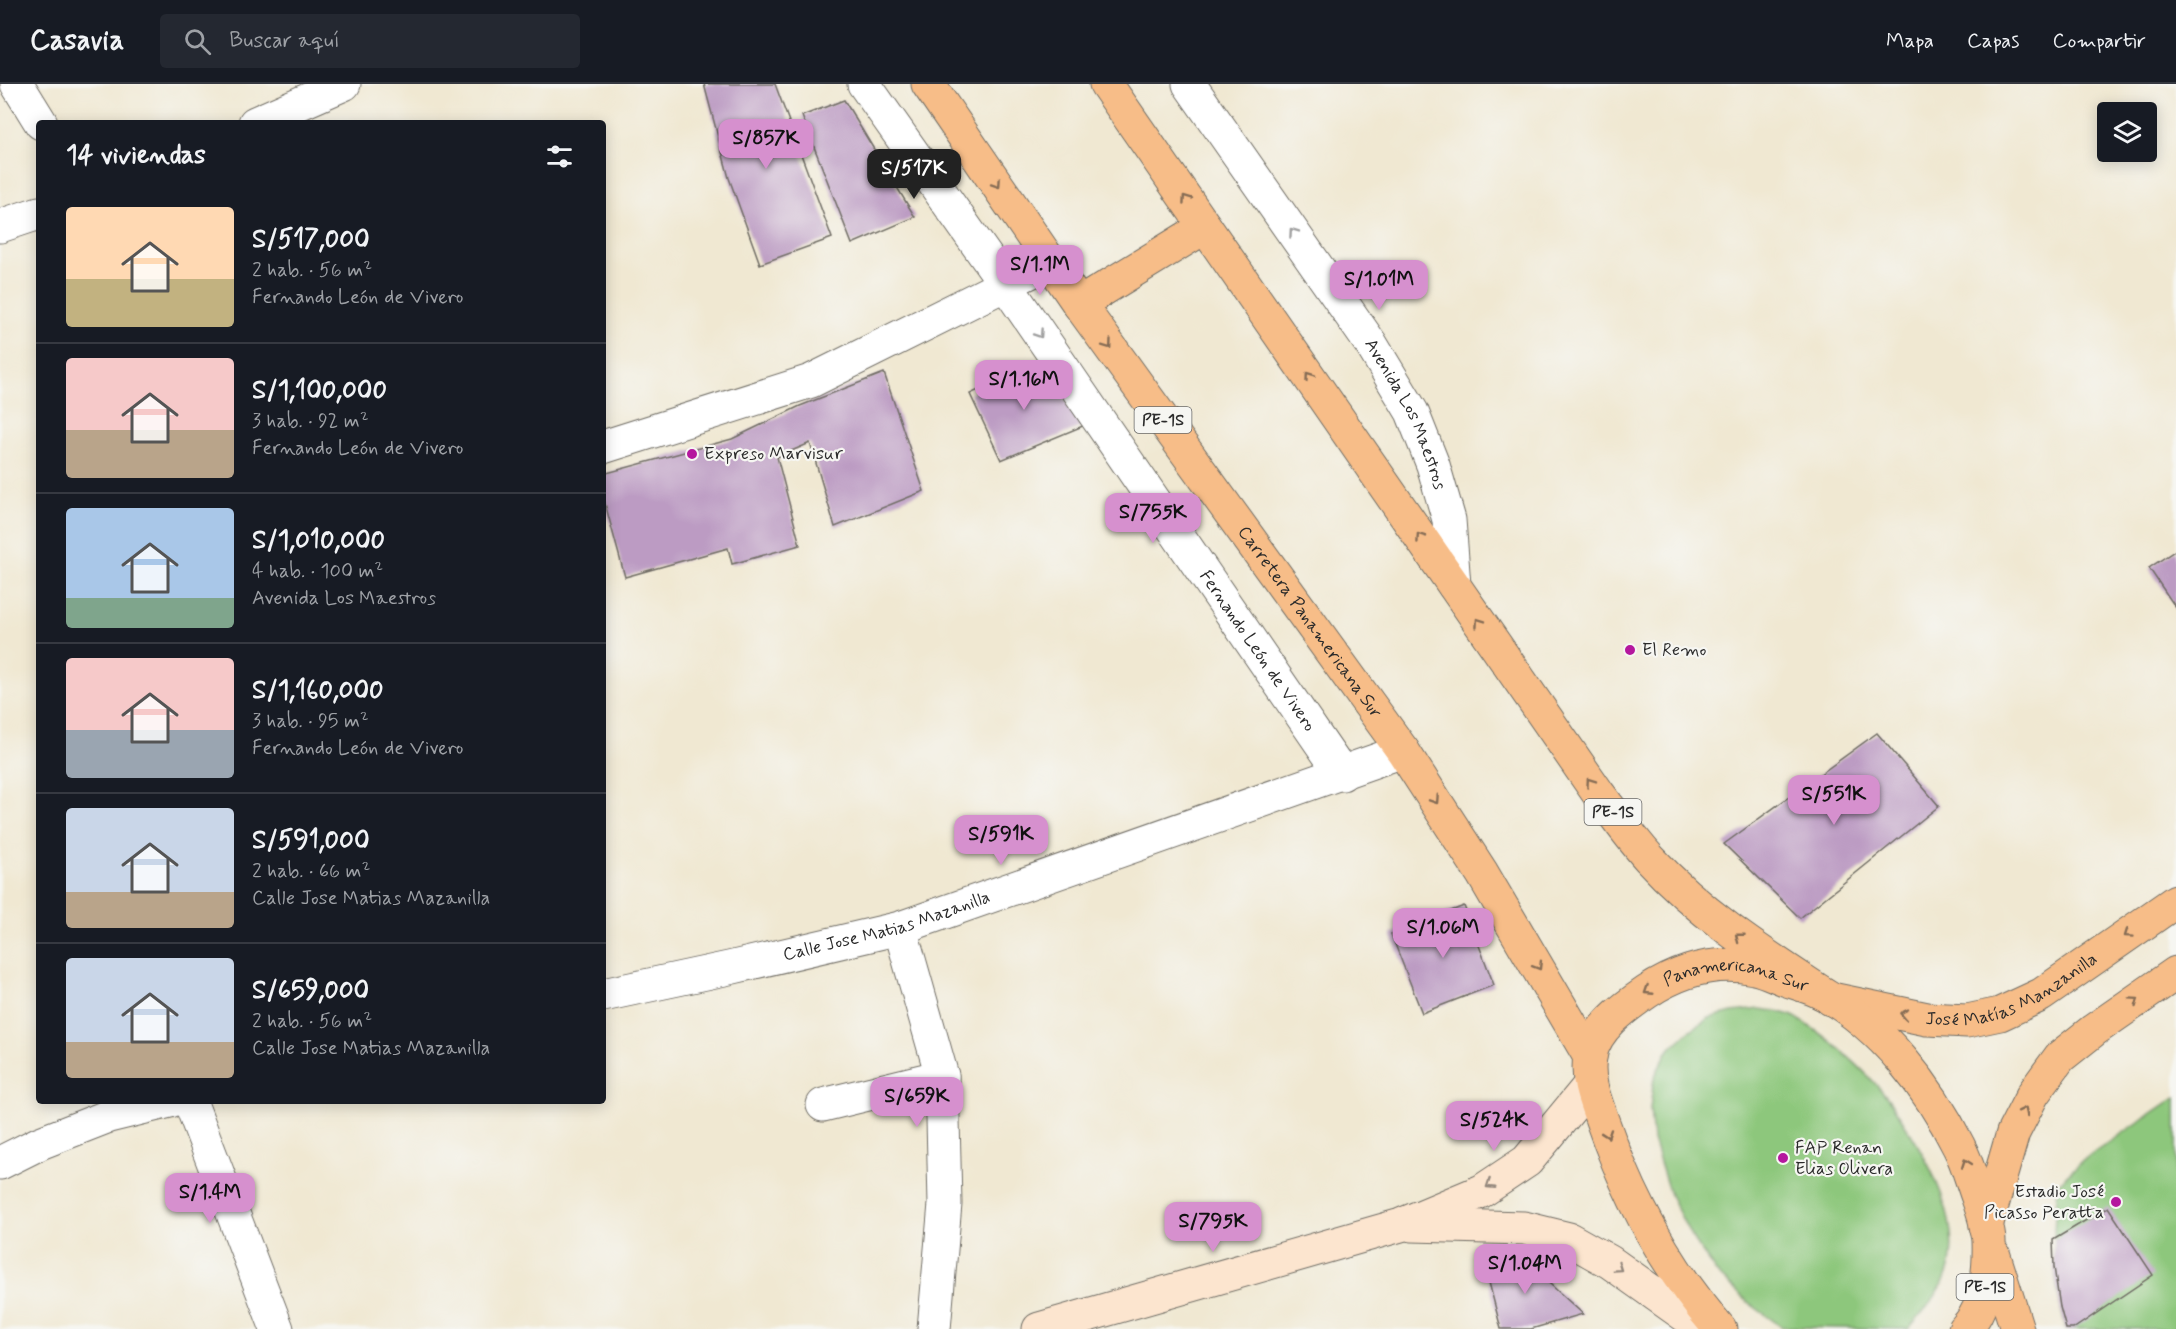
<!DOCTYPE html>
<html lang="es">
<meta charset="utf-8">
<style>
body{margin:0;font-family:Mynerve,sans-serif;background:#242831;color:#f1f3f6;height:100vh;display:flex;flex-direction:column;font-size:22px;white-space:nowrap}
*{box-sizing:border-box;margin:0}
p{font-size:20px;color:#9ea1a6}
.icon{flex:none;width:33px;height:33px;fill:none;stroke:currentColor;stroke-width:2;stroke-linecap:round;stroke-linejoin:round}
.map{position:relative;flex:1;overflow:hidden}
.side{position:absolute;left:36px;top:36px;width:570px;height:984px;display:flex;flex-direction:column;background:#171b24;border-radius:6px;box-shadow:0 3px 15px #0003}
.side>*{flex:none}
.fabs{position:absolute;left:2097px;top:18px;display:grid;gap:12px}
.fabs a{display:grid;place-items:center;width:60px;height:60px;border-radius:6px;background:#171b24;box-shadow:0 3px 15px #0003;font-size:30px}
.price{position:absolute;translate:-50% -51px;padding:0 14px;border-radius:12px;background:#d690ce;color:#111;font-size:20px;line-height:39px;filter:drop-shadow(0 2px 3px #0008)}
.price::after{content:'';position:absolute;left:50%;top:36px;width:18px;height:14px;margin-left:-9px;background:inherit;clip-path:polygon(0 0,100% 0,50% 100%)}
.price.on{background:#222;color:#fff}
ul{padding:0;list-style:none}
li{display:flex;align-items:center;gap:18px;height:150px;padding:0 30px}
li+li{border-top:2px solid #363941}
li span{display:grid;place-items:center;flex:none;width:168px;height:120px;border-radius:6px;color:#555}
li>.icon{margin-inline-start:auto}
span .icon{width:72px;height:72px;fill:#fffc;stroke-width:1}
li b{font-size:26px}
h2{display:flex;justify-content:space-between;align-items:center;height:72px;padding:0 30px;font-size:26px}
header{display:flex;align-items:center;gap:36px;box-sizing:border-box;height:84px;padding:0 30px;background:#171b24;border-bottom:2px solid #363941}
header strong{font-size:28px}
nav{display:flex;gap:33px;margin-inline-start:auto;font-size:21px}
.search{width:420px;height:54px;background:#242831;display:flex;align-items:center;gap:15px;box-sizing:border-box;padding:0 21px;border-radius:6px;color:#9ea1a6;font-size:22px}
.map>svg:first-child{display:block}
.green{fill:#8dc77c;stroke:#5c7954;stroke-width:1.5}
.building{fill:#bc9bc3}
.lines{fill:none;stroke-linecap:round;stroke-linejoin:round}
.street-casing{stroke:#706d65;stroke-width:35}
.secondary-casing{stroke:#706d65;stroke-width:35}
.primary-casing{stroke:#706d65;stroke-width:35}
.highway-casing{stroke:#706d65;stroke-width:35}
.street{stroke:#fff;stroke-width:33}
.secondary{stroke:#fce5cf;stroke-width:33}
.primary{stroke:#f7bd88;stroke-width:33}
.highway{stroke:#f7bd88;stroke-width:33}
.oneway{stroke:#876d55}
.oneway2{stroke:#a0a0a0}
.oneway3{stroke:#94887d}
.poi-dot{fill:#b5179e;stroke:#f6f6f2;stroke-width:2}
.labels{text-anchor:middle;dominant-baseline:central;stroke-width:4.5;stroke-linejoin:round;paint-order:stroke}
.shield{fill:#f6f6f2;stroke:#686867;stroke-width:1.5}
.shield-label{font-size:16px;font-weight:bold;fill:#2b2b2b}
.street-label{font-size:18px;fill:#2b2b2b;stroke:#f6f6f2}
.poi-label{font-size:18px;fill:#2b2b2b;stroke:#f6f6f2;text-anchor:start}
</style>
<header>
<strong>Casavia</strong>
<div class="search"><svg class="icon" aria-label="search" viewBox="0 0 24 24"><circle cx="10" cy="10" r="6"/><path d="M15 15l6 6"/></svg>Buscar aquí</div>
<nav><a>Mapa</a><a>Capas</a><a>Compartir</a></nav>
</header>
<div class="map">
<svg width="2176" height="1245" viewBox="0 0 2176 1245">
<rect width="100%" height="100%" fill="#f6f6f2"/>
<filter id="ink" filterUnits="userSpaceOnUse"><feTurbulence type="fractalNoise" baseFrequency=".0167" numOctaves="2"/><feDisplacementMap in="SourceGraphic" scale="12" xChannelSelector="R" yChannelSelector="G"/><feConvolveMatrix kernelMatrix="1 2 1 2 8 2 1 2 1" color-interpolation-filters="sRGB"/></filter>
<filter id="wash" filterUnits="userSpaceOnUse"><feTurbulence type="fractalNoise" baseFrequency=".008" numOctaves="4" result="noise"/><feDisplacementMap in="SourceGraphic" scale="24" xChannelSelector="R" yChannelSelector="G"/><feGaussianBlur stdDeviation="1.35" result="paint"/><feColorMatrix in="noise" values="0 0 0 0 0 0 0 0 0 0 0 0 0 0 0 0 0 1.4 0 .05"/><feComposite in="paint" operator="in"/></filter>
<g filter="url(#wash)">
<rect width="100%" height="100%" fill="#f0e8d2"/>
<g class="green">
<path d="M 1760,925 C 1771,927 1786,928 1795,933 C 1827,952 1858,980 1882,1007 C 1890,1016 1896,1027 1903,1037 C 1928,1076 1965,1141 1947,1190 C 1939,1211 1923,1228 1908,1245 L 1782,1243 L 1749,1219 L 1715,1187 L 1691,1152 L 1670,1111 L 1653,1056 L 1650,1024 L 1654,994 L 1667,968 L 1689,947 L 1709,934 L 1732,928 Z"/>
<path d="M 2176,1013 L 2176,1245 L 2066,1245 C 2052,1195 2051,1149 2059,1098 L 2086,1074 Z"/>
</g>
<g id="blocks">
<g class="building">
<path d="M 704,0 L 775,0 L 832,154 L 760,180 L 729,94 Z"/>
<path d="M 844,16 L 915,133 L 852,160 L 802,32 Z"/>
<path d="M 1040,277 L 1083,342 L 1001,376 L 970,310 Z"/>
<path d="M 884,289 L 924,407 L 835,443 L 810,359 L 777,373 L 800,461 L 732,480 L 728,464 L 625,493 L 603,412 L 603,390 L 732,355 L 800,322 Z"/>
<path d="M 2176,466 L 2176,524 L 2149,484 Z"/>
<path d="M 1877,649 L 1939,722 L 1800,834 L 1724,760 Z"/>
<path d="M 1464,822 L 1494,901 L 1422,929 L 1391,850 Z"/>
<path d="M 2108,1123 L 2153,1191 L 2073,1245 L 2066,1245 L 2060,1223 L 2054,1183 L 2053,1156 Z"/>
<path d="M 1518,1171 L 1583,1230 L 1531,1245 L 1501,1245 L 1483,1175 Z"/>
</g>
</g>
</g>
<g filter="url(#ink)">
<use href="#blocks" fill-opacity="0" stroke="#706d65" stroke-width="1.5"/>
<g class="lines">
<g class="street-casing">
<g id="street">
<path d="M 17,0 L 41,39"/>
<path id="s1" d="M 864,0 L 1006,201 L 1342,690"/>
<path id="s2" d="M 1189,0 L 1371,260 L 1412,328 L 1433,381 L 1449,436 L 1454,501"/>
<path d="M 255,39 L 344,0"/>
<path d="M 0,142 L 39,129"/>
<path d="M 603,363 L 811,297 L 1050,178"/>
<path d="M 900,844 L 942,992 L 945,1120 L 934,1245"/>
<path id="s3" d="M 603,911 L 729,884 L 900,844 L 1403,667"/>
<path d="M 190,1017 L 277,1245"/>
<path d="M 823,1021 L 942,992"/>
<path d="M 0,1079 L 40,1059 L 109,1032 L 170,1017"/>
</g>
</g>
<g class="secondary-casing">
<g id="secondary">
<path d="M 1412,1141 L 1524,1144 L 1569,1155 L 1610,1178 L 1693,1237 L 1708,1245"/>
<path d="M 1039,1245 L 1401,1141 L 1482,1107 L 1527,1077 L 1590,1001"/>
</g>
</g>
<g class="primary-casing">
<g id="primary">
<path id="s4" d="M 1831,915 L 1927,935 L 1967,937 L 2000,930 L 2041,911 L 2176,817"/>
<path d="M 1986,1142 L 2013,1049 L 2033,1010 L 2060,973 L 2094,946 L 2176,889"/>
</g>
</g>
<g class="highway-casing">
<g id="highway">
<path id="s5" d="M 928,0 L 1079,220 L 1403,667 L 1482,789 L 1590,973"/>
<path d="M 1106,0 L 1598,709 C 1615,731 1631,754 1649,774 C 1699,829 1761,869 1822,909"/>
<path d="M 1079,220 L 1205,143"/>
<path d="M 1994,1172 L 2017,1245"/>
<path id="s6" d="M 1720,1245 C 1667,1185 1628,1111 1602,1036 C 1595,1016 1586,995 1590,973 C 1594,945 1625,923 1647,908 C 1679,887 1716,876 1754,884 C 1765,886 1776,892 1787,896 C 1799,900 1813,904 1824,910 C 1883,943 1929,1003 1959,1063 C 1966,1076 1970,1091 1975,1105 C 1980,1120 1988,1140 1989,1157 C 1990,1187 1987,1222 1965,1245"/>
</g>
</g>
<use href="#street" class="street"/>
<use href="#secondary" class="secondary"/>
<use href="#primary" class="primary"/>
<use href="#highway" class="highway"/>
</g>
<defs><path id="oneway-chevron" d="M-2-3.5L2.5 0L-2 3.5" fill="none" stroke-width="1.6" stroke-linecap="round" stroke-linejoin="round" transform="scale(1.5)"/></defs>
<g class="oneway">
<use href="#oneway-chevron" transform="translate(997 100) rotate(56)"/>
<use href="#oneway-chevron" transform="translate(1186 115) rotate(-125)"/>
<use href="#oneway-chevron" transform="translate(1108 261) rotate(54)"/>
<use href="#oneway-chevron" transform="translate(1309 292) rotate(-125)"/>
<use href="#oneway-chevron" transform="translate(1420 453) rotate(-125)"/>
<use href="#oneway-chevron" transform="translate(1479 538) rotate(-125)"/>
<use href="#oneway-chevron" transform="translate(1590 698) rotate(-125)"/>
<use href="#oneway-chevron" transform="translate(1435 716) rotate(57)"/>
<use href="#oneway-chevron" transform="translate(2128 850) rotate(145)"/>
<use href="#oneway-chevron" transform="translate(1739 853) rotate(-142)"/>
<use href="#oneway-chevron" transform="translate(1538 882) rotate(59)"/>
<use href="#oneway-chevron" transform="translate(1648 907) rotate(147)"/>
<use href="#oneway-chevron" transform="translate(2135 917) rotate(-35)"/>
<use href="#oneway-chevron" transform="translate(1904 930) rotate(-168)"/>
<use href="#oneway-chevron" transform="translate(2024 1027) rotate(-63)"/>
<use href="#oneway-chevron" transform="translate(1607 1050) rotate(71)"/>
<use href="#oneway-chevron" transform="translate(1966 1079) rotate(-110)"/>
</g>
<g class="oneway2">
<use href="#oneway-chevron" transform="translate(1293 148) rotate(-125)"/>
<use href="#oneway-chevron" transform="translate(1039 250) rotate(56)"/>
</g>
<g class="oneway3">
<use href="#oneway-chevron" transform="translate(1490 1101) rotate(147)"/>
<use href="#oneway-chevron" transform="translate(1618 1184) rotate(35)"/>
</g>
</g>
<g class="poi-dot">
<circle cx="692" cy="370" r="6"/>
<circle cx="1630" cy="566" r="6"/>
<circle cx="1783" cy="1074" r="6"/>
<circle cx="2116" cy="1118" r="6"/>
</g>
<g class="labels">
<g class="shield">
<rect x="1134.5" y="323" width="57" height="26" rx="4.5"/>
<rect x="1584.5" y="715" width="57" height="26" rx="4.5"/>
<rect x="1956.5" y="1190" width="57" height="26" rx="4.5"/>
</g>
<g class="shield-label">
<text x="1163" y="336">PE-1S</text>
<text x="1613" y="728">PE-1S</text>
<text x="1985" y="1203">PE-1S</text>
</g>
<g class="street-label">
<text stroke="none"><textPath href="#s2" startOffset="396">Avenida Los Maestros</textPath></text>
<text stroke="none"><textPath href="#s5" startOffset="660">Carretera Panamericana Sur</textPath></text>
<text stroke="none"><textPath href="#s1" startOffset="690">Fernando León de Vivero</textPath></text>
<text stroke="none"><textPath href="#s3" startOffset="292">Calle Jose Matias Mazanilla</textPath></text>
<text stroke="none"><textPath href="#s4" startOffset="190">José Matías Manzanilla</textPath></text>
<text stroke="none"><textPath href="#s6" startOffset="490">Panamericana Sur</textPath></text>
</g>
<g class="poi-label">
<text x="704" y="370">Expreso Marvisur</text>
<text x="1642" y="566">El Remo</text>
<text x="1795" y="1064">FAP Renan<tspan x="1795" dy="21">Elias Olivera</tspan></text>
<text x="2104" y="1108" text-anchor="end">Estadio José<tspan x="2104" dy="21">Picasso Peratta</tspan></text>
</g>
</g>
</svg>
<div class="fabs">
<a><svg class="icon" aria-label="layers" viewBox="0 0 24 24"><path d="M12 4l9 5-9 5-9-5zM3 14l9 5 9-5"/></svg></a>
</div>
<b class="price" style="left:766px;top:86px">S/857K</b>
<b class="price on" style="left:914px;top:116px">S/517K</b>
<b class="price" style="left:1040px;top:212px">S/1.1M</b>
<b class="price" style="left:1379px;top:227px">S/1.01M</b>
<b class="price" style="left:1024px;top:327px">S/1.16M</b>
<b class="price" style="left:1153px;top:460px">S/755K</b>
<b class="price" style="left:1834px;top:742px">S/551K</b>
<b class="price" style="left:1001px;top:782px">S/591K</b>
<b class="price" style="left:1443px;top:875px">S/1.06M</b>
<b class="price" style="left:917px;top:1044px">S/659K</b>
<b class="price" style="left:1494px;top:1068px">S/524K</b>
<b class="price" style="left:210px;top:1140px">S/1.4M</b>
<b class="price" style="left:1213px;top:1169px">S/795K</b>
<b class="price" style="left:1525px;top:1211px">S/1.04M</b>
<section class="side">
<h2>14 viviendas<svg class="icon" aria-label="filters" viewBox="0 0 24 24"><path d="M4 7h16M4 17h16"/><circle cx="9" cy="7" r="2"/><circle cx="15" cy="17" r="2"/></svg></h2>
<ul>
<li><span style="background:linear-gradient(#ffd9b3 60%,#c2b280 0)"><svg class="icon" aria-label="home" viewBox="0 0 24 24"><path d="M3 11l9-7 9 7M6 9v11h12V9"/></svg></span><div><b>S/517,000</b><p>2 hab. · 56 m²</p><p>Fernando León de Vivero</p></div></li>
<li><span style="background:linear-gradient(#f6c9c9 60%,#b9a48a 0)"><svg class="icon" aria-label="home" viewBox="0 0 24 24"><path d="M3 11l9-7 9 7M6 9v11h12V9"/></svg></span><div><b>S/1,100,000</b><p>3 hab. · 92 m²</p><p>Fernando León de Vivero</p></div></li>
<li><span style="background:linear-gradient(#a9c7e8 75%,#7fa58c 0)"><svg class="icon" aria-label="home" viewBox="0 0 24 24"><path d="M3 11l9-7 9 7M6 9v11h12V9"/></svg></span><div><b>S/1,010,000</b><p>4 hab. · 100 m²</p><p>Avenida Los Maestros</p></div></li>
<li><span style="background:linear-gradient(#f6c9c9 60%,#9aa5b1 0)"><svg class="icon" aria-label="home" viewBox="0 0 24 24"><path d="M3 11l9-7 9 7M6 9v11h12V9"/></svg></span><div><b>S/1,160,000</b><p>3 hab. · 95 m²</p><p>Fernando León de Vivero</p></div></li>
<li><span style="background:linear-gradient(#c9d6e8 70%,#b9a48a 0)"><svg class="icon" aria-label="home" viewBox="0 0 24 24"><path d="M3 11l9-7 9 7M6 9v11h12V9"/></svg></span><div><b>S/591,000</b><p>2 hab. · 66 m²</p><p>Calle Jose Matias Mazanilla</p></div></li>
<li><span style="background:linear-gradient(#c9d6e8 70%,#b9a48a 0)"><svg class="icon" aria-label="home" viewBox="0 0 24 24"><path d="M3 11l9-7 9 7M6 9v11h12V9"/></svg></span><div><b>S/659,000</b><p>2 hab. · 56 m²</p><p>Calle Jose Matias Mazanilla</p></div></li>
</ul>
</section>
</div>
